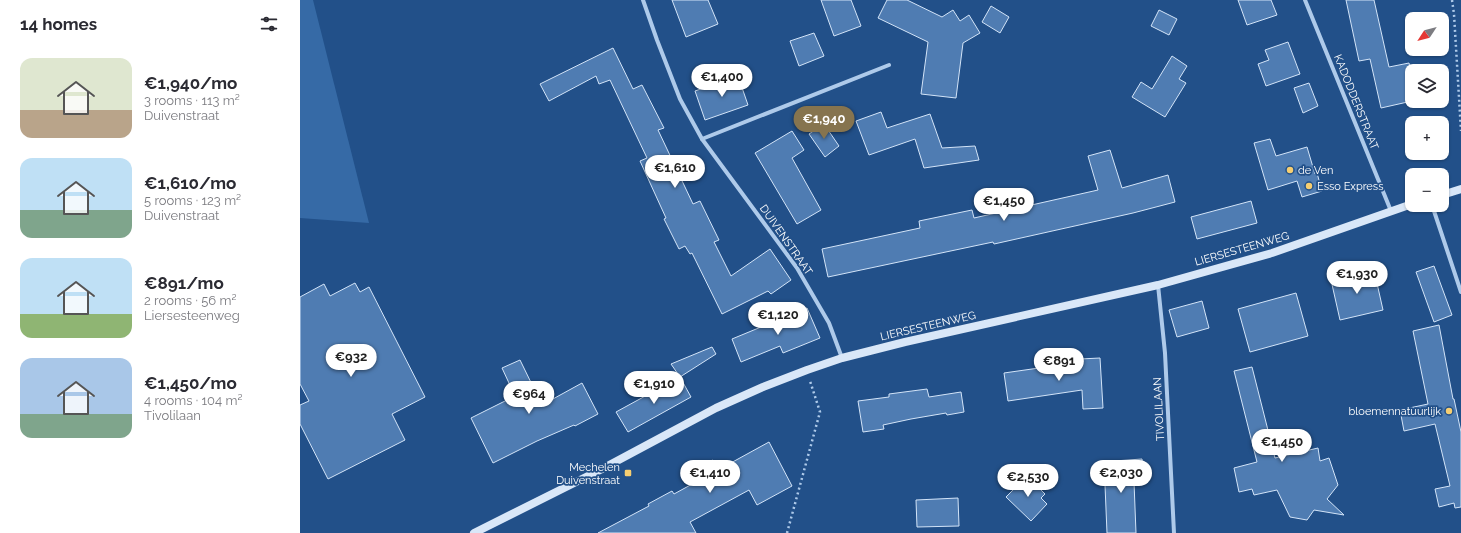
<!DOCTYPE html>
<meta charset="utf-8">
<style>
body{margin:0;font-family:Raleway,sans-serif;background:#f7f7f7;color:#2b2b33;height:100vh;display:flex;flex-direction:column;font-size:15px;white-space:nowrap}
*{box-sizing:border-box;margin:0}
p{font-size:13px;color:#7c7c81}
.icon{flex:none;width:22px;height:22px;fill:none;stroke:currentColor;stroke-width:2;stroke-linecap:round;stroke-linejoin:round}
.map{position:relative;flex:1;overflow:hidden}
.side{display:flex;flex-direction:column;background:#fff;width:300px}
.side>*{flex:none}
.needle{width:26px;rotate:234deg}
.buttons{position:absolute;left:1105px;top:12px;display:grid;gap:8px}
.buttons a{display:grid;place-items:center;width:44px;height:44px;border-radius:8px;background:#fff;box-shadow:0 1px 3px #0004;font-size:20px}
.price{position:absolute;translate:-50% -34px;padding:0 9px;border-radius:14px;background:#fff;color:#222;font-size:13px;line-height:26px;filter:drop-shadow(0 1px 2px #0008)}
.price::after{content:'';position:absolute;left:50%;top:24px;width:12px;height:9px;margin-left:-6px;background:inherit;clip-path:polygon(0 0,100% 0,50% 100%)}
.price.on{background:#86744f;color:#fff}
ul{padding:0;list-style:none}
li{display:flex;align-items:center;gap:12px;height:100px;padding:0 20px}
li span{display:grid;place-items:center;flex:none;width:112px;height:80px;border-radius:12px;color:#555}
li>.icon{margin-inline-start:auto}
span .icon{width:48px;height:48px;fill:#fffc;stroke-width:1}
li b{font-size:17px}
h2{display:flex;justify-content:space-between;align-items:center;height:48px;padding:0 20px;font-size:17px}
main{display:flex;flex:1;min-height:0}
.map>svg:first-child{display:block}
.green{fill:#366aa6}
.building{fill:#4f7cb2;stroke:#d3e4f8}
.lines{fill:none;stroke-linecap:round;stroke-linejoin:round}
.path{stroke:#aecaea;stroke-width:2.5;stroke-dasharray:2 3;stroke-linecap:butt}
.street{stroke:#aecaea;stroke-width:4}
.secondary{stroke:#d9e7f8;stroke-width:8}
.poi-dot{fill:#f6ce71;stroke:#225089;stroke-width:1.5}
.labels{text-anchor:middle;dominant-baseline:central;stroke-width:3.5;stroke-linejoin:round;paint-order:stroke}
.street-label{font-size:11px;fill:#fff;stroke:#225089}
.poi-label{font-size:11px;fill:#fff;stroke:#225089;text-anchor:start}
</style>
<main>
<section class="side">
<h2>14 homes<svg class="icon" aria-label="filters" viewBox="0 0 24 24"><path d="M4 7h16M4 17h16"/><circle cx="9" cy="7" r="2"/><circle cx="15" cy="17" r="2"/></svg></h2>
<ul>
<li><span style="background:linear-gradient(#dfe7d0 65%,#b9a48a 0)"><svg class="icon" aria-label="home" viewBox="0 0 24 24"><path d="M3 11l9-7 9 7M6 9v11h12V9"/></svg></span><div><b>€1,940/mo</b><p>3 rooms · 113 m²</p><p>Duivenstraat</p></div></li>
<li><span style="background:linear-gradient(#bfe0f5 65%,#7fa58c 0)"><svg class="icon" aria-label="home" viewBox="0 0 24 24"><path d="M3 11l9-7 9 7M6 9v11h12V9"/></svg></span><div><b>€1,610/mo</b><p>5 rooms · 123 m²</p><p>Duivenstraat</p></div></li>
<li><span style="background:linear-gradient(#bfe0f5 70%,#8fb573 0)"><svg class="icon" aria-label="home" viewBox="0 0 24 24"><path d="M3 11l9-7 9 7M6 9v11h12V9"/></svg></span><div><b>€891/mo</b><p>2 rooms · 56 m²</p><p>Liersesteenweg</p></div></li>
<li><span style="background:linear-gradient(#a9c7e8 70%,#7fa58c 0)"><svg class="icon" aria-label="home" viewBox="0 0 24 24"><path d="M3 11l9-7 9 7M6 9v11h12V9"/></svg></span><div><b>€1,450/mo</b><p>4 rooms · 104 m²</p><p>Tivolilaan</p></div></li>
</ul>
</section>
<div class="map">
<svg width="1161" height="533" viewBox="0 0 1161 533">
<rect width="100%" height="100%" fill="#225089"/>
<path class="green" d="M 0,0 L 13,0 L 69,223 L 0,218 Z"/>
<g class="building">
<path d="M 372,0 L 408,0 L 418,24 L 386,37 Z"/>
<path d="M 521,0 L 551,0 L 561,26 L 534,36 Z"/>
<path d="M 587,0 L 607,0 L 642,17 L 653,10 L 660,21 L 669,15 L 680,33 L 663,43 L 656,98 L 621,94 L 628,42 L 578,18 Z"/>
<path d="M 938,0 L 971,0 L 977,15 L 947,25 Z"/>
<path d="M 1046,0 L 1074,0 L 1089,67 L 1109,63 L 1112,78 L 1112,101 L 1081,108 L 1070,59 L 1059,61 Z"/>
<path d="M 691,6 L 709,17 L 700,33 L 682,22 Z"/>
<path d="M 859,10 L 877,19 L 869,35 L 851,26 Z"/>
<path d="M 514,33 L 524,56 L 499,66 L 490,41 Z"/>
<path d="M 988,42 L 1000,74 L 966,86 L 958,64 L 969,60 L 965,50 Z"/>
<path d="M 313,48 L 333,89 L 342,85 L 364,128 L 358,130 L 393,204 L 400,201 L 419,240 L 414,242 L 431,276 L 470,249 L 491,280 L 471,294 L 468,291 L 422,314 L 392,253 L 390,254 L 385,246 L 379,249 L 364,219 L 366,218 L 340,161 L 347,158 L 310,80 L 299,84 L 296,76 L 249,101 L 240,84 Z"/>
<path d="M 872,56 L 887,66 L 879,79 L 886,83 L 865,117 L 832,97 L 841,82 L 852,89 Z"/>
<path d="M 438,76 L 448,105 L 405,120 L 395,91 Z"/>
<path d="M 1009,83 L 1018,106 L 1003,113 L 994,88 Z"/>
<path d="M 581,112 L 587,128 L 630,114 L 642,148 L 675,146 L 679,160 L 624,168 L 615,139 L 569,155 L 556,121 Z"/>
<path d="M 524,124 L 539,146 L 525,157 L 509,134 Z"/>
<path d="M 492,131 L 504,150 L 492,158 L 521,210 L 497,224 L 455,153 Z"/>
<path d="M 970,139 L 976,156 L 1007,147 L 1015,174 L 1017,173 L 1022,191 L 1002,197 L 997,181 L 968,190 L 954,143 Z"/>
<path d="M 810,150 L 822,188 L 868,175 L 875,202 L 833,213 L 694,244 L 693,242 L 528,277 L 522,249 L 620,228 L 619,221 L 672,210 L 674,218 L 798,190 L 788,156 Z"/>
<path d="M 951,201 L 957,223 L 897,239 L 891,217 Z"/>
<path d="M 1134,266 L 1152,315 L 1134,322 L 1116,272 Z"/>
<path d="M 1074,270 L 1083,310 L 1040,320 L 1031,280 Z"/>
<path d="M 55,283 L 60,292 L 69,287 L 125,397 L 92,414 L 105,440 L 28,479 L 0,424 L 0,405 L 9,401 L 0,384 L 0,297 L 24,284 L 30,296 Z"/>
<path d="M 996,293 L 1008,336 L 950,352 L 938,309 Z"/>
<path d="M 902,301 L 909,328 L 877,337 L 869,310 Z"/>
<path d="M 507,308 L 520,338 L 483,353 L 480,346 L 441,362 L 432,339 Z"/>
<path d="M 1139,325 L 1153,399 L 1154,399 L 1161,432 L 1161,507 L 1155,508 L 1154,503 L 1139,507 L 1135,489 L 1150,486 L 1135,424 L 1104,431 L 1100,410 L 1128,404 L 1113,331 Z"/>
<path d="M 412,347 L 416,354 L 380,377 L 371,364 Z"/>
<path d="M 800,358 L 803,408 L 783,409 L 782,390 L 708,401 L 704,373 L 781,362 L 780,359 Z"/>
<path d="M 220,360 L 242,405 L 282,383 L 298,414 L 275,426 L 274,425 L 237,441 L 193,463 L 171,418 L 215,396 L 202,368 Z"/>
<path d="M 952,367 L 975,458 L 1018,448 L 1020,461 L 1029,458 L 1038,485 L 1027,499 L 1044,515 L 1014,510 L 1007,520 L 990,517 L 977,490 L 954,495 L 952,489 L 939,492 L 934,468 L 957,462 L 934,371 Z"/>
<path d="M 380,377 L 391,397 L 328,432 L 316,412 Z"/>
<path d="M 627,389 L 629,397 L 661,392 L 664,412 L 647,415 L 646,413 L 611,419 L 583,425 L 584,429 L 563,432 L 558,401 L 589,397 L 589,394 Z"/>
<path d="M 469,442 L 492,486 L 457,505 L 449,490 L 390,522 L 396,533 L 298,533 L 349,506 L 348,504 L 372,491 L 374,494 L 405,477 L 400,467 L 413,460 L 418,470 Z"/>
<path d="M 842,459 L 844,481 L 834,482 L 836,533 L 807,533 L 805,485 L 803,485 L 800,462 Z"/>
<path d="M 727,476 L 745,494 L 741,498 L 747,504 L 731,521 L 706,497 Z"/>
<path d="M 658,498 L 659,526 L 617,527 L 616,500 Z"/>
</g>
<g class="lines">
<g class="path">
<path d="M 1152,0 L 1154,14 L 1161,131"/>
<path d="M 487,533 L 520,412 L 510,381"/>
</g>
<g class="street">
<path d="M 343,0 L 357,40 L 380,99 L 402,139 L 497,268 L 529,323 L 542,358"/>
<path d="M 1005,0 L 1091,211"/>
<path d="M 402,139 L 589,65"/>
<path d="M 1132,205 L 1161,292"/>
<path d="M 858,285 L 865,353 L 874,533"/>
</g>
<g class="secondary">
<path d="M 1142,195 L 1161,189"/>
<path d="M 174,533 L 300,470 L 416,408 L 463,387 L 507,370 L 542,358 L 605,342 L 858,285 L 972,253 L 1112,204"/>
</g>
</g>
<g class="poi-dot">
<circle cx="990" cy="170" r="4"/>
<circle cx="1009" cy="186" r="4"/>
<circle cx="1149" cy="411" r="4"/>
<rect x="324" y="469" width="8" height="8" rx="2"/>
</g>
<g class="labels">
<g class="street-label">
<text transform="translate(1056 102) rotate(68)">KADODDERSTRAAT</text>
<text transform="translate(486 240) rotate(55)">DUIVENSTRAAT</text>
<text transform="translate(942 249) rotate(-16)">LIERSESTEENWEG</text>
<text transform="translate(628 326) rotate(-13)">LIERSESTEENWEG</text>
<text transform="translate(859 409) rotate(-93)">TIVOLILAAN</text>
</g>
<g class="poi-label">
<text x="998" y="170">de Ven</text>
<text x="1017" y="186">Esso Express</text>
<text x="1141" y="411" text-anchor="end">bloemennatuurlijk</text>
<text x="320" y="467" text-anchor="end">Mechelen<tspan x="320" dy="13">Duivenstraat</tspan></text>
</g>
</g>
</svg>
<div class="buttons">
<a><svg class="needle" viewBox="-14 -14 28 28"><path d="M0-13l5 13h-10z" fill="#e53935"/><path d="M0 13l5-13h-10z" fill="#7c7c81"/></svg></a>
<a><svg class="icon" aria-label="layers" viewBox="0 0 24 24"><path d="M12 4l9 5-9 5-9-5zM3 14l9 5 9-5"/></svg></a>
<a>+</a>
<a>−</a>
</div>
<b class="price" style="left:422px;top:98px">€1,400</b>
<b class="price on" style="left:524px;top:140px">€1,940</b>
<b class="price" style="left:375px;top:189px">€1,610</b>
<b class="price" style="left:704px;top:222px">€1,450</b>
<b class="price" style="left:1057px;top:295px">€1,930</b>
<b class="price" style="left:478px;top:336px">€1,120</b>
<b class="price" style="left:51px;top:378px">€932</b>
<b class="price" style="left:759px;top:382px">€891</b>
<b class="price" style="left:354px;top:405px">€1,910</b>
<b class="price" style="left:229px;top:415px">€964</b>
<b class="price" style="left:982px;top:463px">€1,450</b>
<b class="price" style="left:410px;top:494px">€1,410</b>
<b class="price" style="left:821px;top:494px">€2,030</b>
<b class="price" style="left:728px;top:498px">€2,530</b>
</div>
</main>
